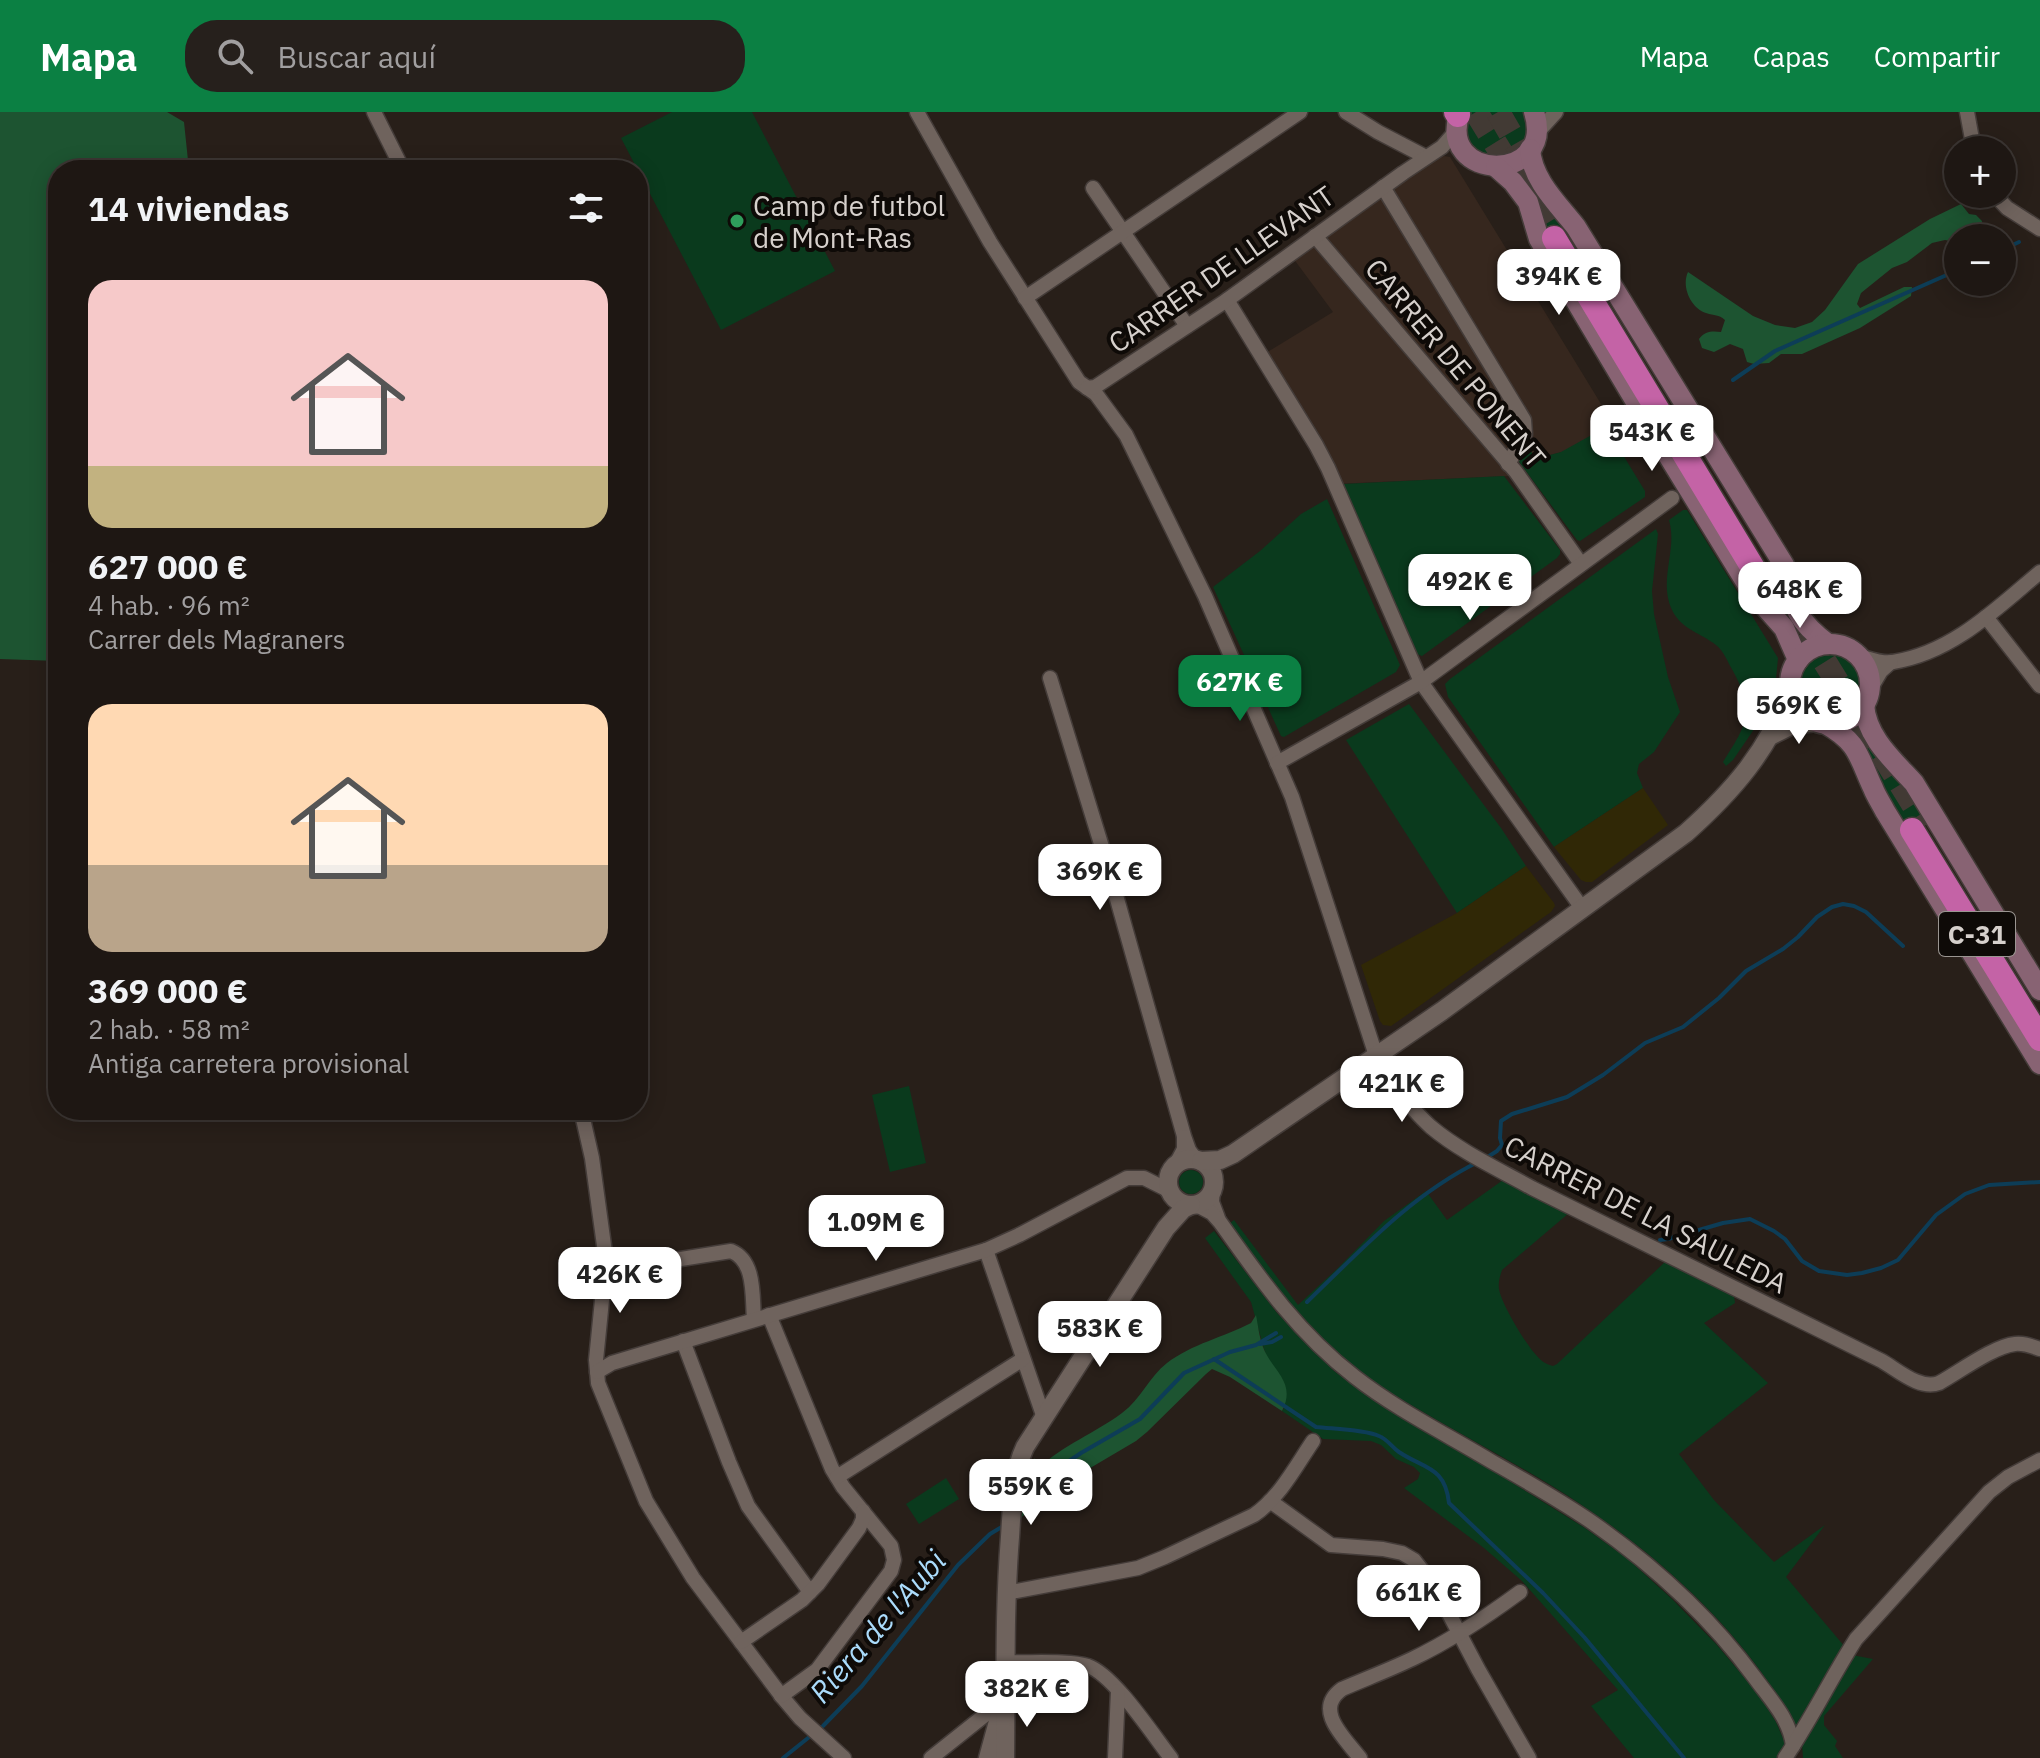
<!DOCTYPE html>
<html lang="es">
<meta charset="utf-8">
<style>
body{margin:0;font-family:"IBM Plex Sans",sans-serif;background:#26201c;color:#f1f3f6;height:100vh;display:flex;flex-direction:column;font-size:30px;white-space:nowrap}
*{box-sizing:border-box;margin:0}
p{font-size:26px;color:#a19fa0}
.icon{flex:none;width:44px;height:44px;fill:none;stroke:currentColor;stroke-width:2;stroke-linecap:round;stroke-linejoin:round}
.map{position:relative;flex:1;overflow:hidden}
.drawer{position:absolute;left:48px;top:48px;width:600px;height:960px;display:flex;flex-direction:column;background:#1e1713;border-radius:32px;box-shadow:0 4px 20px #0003,0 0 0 2px #3c3633}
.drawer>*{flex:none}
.controls{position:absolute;left:1944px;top:24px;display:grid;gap:16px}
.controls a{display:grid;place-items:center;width:72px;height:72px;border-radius:50%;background:#1e1713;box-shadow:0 4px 20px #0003,0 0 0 2px #3c3633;font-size:40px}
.price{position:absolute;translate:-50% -68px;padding:0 18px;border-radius:16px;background:#fff;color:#222;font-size:26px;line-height:52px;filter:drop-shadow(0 2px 4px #0008)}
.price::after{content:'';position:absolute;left:50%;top:48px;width:24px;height:18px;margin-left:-12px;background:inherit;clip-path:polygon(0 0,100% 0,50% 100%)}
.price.on{background:#0b8043;color:#fff}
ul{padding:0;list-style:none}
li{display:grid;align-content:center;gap:16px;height:424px;padding:0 40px}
li span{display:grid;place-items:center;height:248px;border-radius:24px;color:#555}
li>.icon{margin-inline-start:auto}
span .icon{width:144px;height:144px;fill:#fffc;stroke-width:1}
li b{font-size:34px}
h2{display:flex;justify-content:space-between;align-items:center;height:96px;padding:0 40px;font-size:34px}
header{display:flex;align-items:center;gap:48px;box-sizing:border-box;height:112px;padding:0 40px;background:#0b8043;color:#fff}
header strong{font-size:38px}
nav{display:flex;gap:44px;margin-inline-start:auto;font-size:28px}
.search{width:560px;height:72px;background:#26201c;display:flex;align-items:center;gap:20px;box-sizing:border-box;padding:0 28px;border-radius:32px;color:#a19fa0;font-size:30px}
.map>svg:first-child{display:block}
.built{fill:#36271e}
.green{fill:#0a3a1d}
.forest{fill:#1d5431}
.sand{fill:#302806}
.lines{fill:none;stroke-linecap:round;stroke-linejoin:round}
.stream{stroke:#0d3d57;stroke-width:4}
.motorway-tunnel{stroke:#423a34;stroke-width:24;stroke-dasharray:24 12;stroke-linecap:butt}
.minor-casing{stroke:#443c39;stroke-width:17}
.tertiary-casing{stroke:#443c39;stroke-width:21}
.secondary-casing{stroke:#443c39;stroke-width:23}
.motorway-casing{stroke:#443c39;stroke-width:27}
.minor{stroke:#6f635d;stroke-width:14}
.tertiary{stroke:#6f635d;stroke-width:18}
.secondary{stroke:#886373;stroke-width:20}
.motorway{stroke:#c463a6;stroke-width:24}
.leisure-dot{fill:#2e9e5b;stroke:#0e0a07;stroke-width:3}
.labels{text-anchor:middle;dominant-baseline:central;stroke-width:8;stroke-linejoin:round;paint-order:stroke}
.shield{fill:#0e0a07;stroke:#9a9591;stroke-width:2}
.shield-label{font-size:26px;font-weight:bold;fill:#d6d0cc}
.poi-label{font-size:28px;fill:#d6d0cc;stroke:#0e0a07;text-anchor:start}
.street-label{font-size:28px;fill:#d6d0cc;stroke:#0e0a07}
.water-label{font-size:30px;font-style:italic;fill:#aadbfb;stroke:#0e0a07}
</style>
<header>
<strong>Mapa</strong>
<div class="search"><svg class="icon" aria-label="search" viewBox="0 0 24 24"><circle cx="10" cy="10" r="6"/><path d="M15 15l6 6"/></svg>Buscar aquí</div>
<nav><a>Mapa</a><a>Capas</a><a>Compartir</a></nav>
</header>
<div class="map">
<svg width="2040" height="1646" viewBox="0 0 2040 1646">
<rect width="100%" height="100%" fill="#281f19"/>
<path class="built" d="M 1444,44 L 1450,45 L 1620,323 L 1606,329 L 1534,347 L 1510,364 L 1335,372 L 1261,244 L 1333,200 L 1293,146 L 1431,49 Z"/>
<g class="green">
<path d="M 672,0 L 752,0 L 835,159 L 721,218 L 621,26 Z"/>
<path d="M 1470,0 L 1525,0 C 1549,60 1444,58 1470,0 Z"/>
<path d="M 1530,65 L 1571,116 L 1550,130 L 1522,70 Z"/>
<path d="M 1606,315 L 1645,379 L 1645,385 L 1580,429 L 1577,428 L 1517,347 L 1528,333 L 1535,347 L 1561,340 Z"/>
<path d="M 1504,364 L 1560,438 L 1560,442 L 1557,446 L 1422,544 L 1417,542 L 1343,372 Z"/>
<path d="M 1327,387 L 1400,553 L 1396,560 L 1284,625 L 1281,624 L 1213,475 L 1260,439 L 1301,402 Z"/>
<path d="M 1683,398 L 1687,398 L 1778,546 L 1774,588 L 1733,648 L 1726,654 L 1723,650 C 1746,613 1756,601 1733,559 C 1728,551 1724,539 1716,533 C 1701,521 1683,518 1673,500 C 1657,469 1678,439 1669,408 Z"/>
<path d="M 1656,417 L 1658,422 L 1652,479 L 1654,502 L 1668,565 L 1680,600 L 1654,640 L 1639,652 L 1637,661 L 1643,676 L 1554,735 L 1448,585 L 1445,572 L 1450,567 Z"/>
<circle cx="1830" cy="571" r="31"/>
<path d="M 1409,592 L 1501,716 L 1526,754 L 1457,801 L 1346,628 Z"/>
<path d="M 1865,621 L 1930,709 L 1909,722 L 1892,698 L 1858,626 Z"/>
<path d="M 909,974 L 926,1051 L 890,1060 L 872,983 Z"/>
<circle cx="1191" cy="1070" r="12"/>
<path d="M 1503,1068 L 1569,1101 L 1502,1158 C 1500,1164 1498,1170 1499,1177 C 1501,1191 1526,1233 1537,1244 C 1542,1250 1546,1252 1553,1254 L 1557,1252 L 1666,1149 L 1734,1184 L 1735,1191 L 1704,1211 L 1768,1271 L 1679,1342 L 1714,1388 L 1774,1450 L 1825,1413 L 1786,1465 L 1845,1535 L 1796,1615 C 1738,1507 1633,1420 1527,1359 C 1487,1336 1446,1314 1406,1290 C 1391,1281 1375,1272 1360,1261 C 1307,1221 1268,1164 1230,1111 L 1234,1108 L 1298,1193 L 1338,1156 L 1384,1109 L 1426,1079 L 1447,1108 Z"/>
<path d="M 1214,1119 L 1277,1201 L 1334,1259 L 1369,1285 L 1442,1327 L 1585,1416 L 1628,1447 L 1672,1487 L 1717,1533 L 1759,1583 L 1776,1610 L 1785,1631 L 1785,1635 L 1777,1646 L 1634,1646 L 1591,1594 L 1618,1578 L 1522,1469 L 1484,1436 L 1404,1376 L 1418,1367 L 1420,1361 L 1414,1355 L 1396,1347 L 1381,1333 L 1371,1329 L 1323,1327 L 1282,1299 L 1285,1295 L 1264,1237 L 1251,1190 L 1205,1126 Z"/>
<path d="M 946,1366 L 959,1387 L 919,1412 L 906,1392 Z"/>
<path d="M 1852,1543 L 1873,1547 L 1824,1604 L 1824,1613 L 1837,1629 L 1835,1634 L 1843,1646 L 1803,1646 L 1802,1632 Z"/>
</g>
<g class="forest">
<path d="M 0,0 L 167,0 L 184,10 L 189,58 L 58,58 L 58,549 L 0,547 Z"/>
<path d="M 1961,92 L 1969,102 L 1976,103 L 1982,109 L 1981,119 L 1974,126 L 1958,126 L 1957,130 L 1945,128 L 1932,131 L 1907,150 L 1892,156 L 1861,181 L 1857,192 L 1860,196 L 1904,175 L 1912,175 L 1911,184 L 1860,216 L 1802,242 L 1781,242 L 1769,251 L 1754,252 L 1747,250 L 1743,237 L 1730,232 L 1714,240 L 1702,236 L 1699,227 C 1705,219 1712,219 1721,220 L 1725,208 C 1718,202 1715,204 1706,201 C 1691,196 1681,175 1688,160 L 1753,204 L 1775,213 L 1795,216 L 1812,210 L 1825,198 L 1858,152 L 1930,107 Z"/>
<path d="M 1256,1203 C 1258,1213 1259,1224 1263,1235 C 1272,1259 1297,1270 1282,1299 L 1230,1265 L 1212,1257 L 1206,1262 L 1147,1320 L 1136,1329 L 1041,1385 L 1021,1406 C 1022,1386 1022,1362 1035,1346 L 1035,1352 L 1039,1356 C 1063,1333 1095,1321 1122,1301 C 1141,1287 1149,1265 1167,1251 C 1192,1232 1224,1225 1251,1211 Z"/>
</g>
<g class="sand">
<path d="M 1643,676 L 1668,713 L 1592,770 L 1586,770 L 1581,768 L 1554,735 Z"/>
<path d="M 1526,754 L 1554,791 L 1555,794 L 1551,800 L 1404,905 L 1391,914 L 1383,913 L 1380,909 L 1361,853 L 1457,801 Z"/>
</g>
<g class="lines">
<g class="stream">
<path d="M 2002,138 L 2019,130"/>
<path d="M 1733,268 L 1775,239 L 1958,158"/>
<path d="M 1486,1046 L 1497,1039 L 1502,1033 L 1500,1026 L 1501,1009 L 1512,1002 L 1567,985 L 1603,963 L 1645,931 L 1683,915 L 1719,886 L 1746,859 L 1783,837 L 1798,825 L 1817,805 L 1832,795 L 1843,792 L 1854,794 L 1866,800 L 1903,834"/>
<path d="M 1660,1128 L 1668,1127 L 1723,1111 L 1750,1107 L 1774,1119 L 1785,1127 L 1802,1149 L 1819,1159 L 1847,1163 L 1862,1161 L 1881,1156 L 1898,1148 L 1936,1103 L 1965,1082 L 1989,1073 L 2040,1070"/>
<path d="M 1307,1190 C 1360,1139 1411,1083 1478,1050"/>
<path d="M 1260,1232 L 1272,1230 L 1281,1225"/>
<path d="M 1214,1247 L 1316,1315 C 1334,1317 1362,1317 1379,1324 C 1387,1327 1392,1335 1399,1340 C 1424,1357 1445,1354 1449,1391 L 1543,1481 L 1585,1526 L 1684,1646"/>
<path d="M 1019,1398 L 1047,1364 L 1081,1341 L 1140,1307 L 1184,1261 L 1230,1240 L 1256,1233 L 1276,1221"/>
<path d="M 783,1646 L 823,1614 L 862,1574 L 958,1453 L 990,1422 L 1005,1413"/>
</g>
<g class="motorway-tunnel">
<path d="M 1476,0 L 1554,126"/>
<path d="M 1498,0 L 1535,64"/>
<path d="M 1768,458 L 1926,713"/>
</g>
<g class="minor-casing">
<g id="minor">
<path d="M 374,0 L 403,58"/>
<path d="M 917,0 L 990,130 L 1079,270 L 1096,282 L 1126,323 L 1205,484 L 1292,685 L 1381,959 C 1397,978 1412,998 1431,1015 C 1461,1040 1498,1057 1532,1076 L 1882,1249 C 1899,1259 1920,1278 1939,1271 C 1959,1260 1994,1234 2015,1232 C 2024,1231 2031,1234 2040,1237"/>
<path d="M 1346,0 L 1378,20 L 1426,45"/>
<path d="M 1967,0 L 1974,38"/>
<path d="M 1536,22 L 1556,0"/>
<path d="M 1383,75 L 1524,308 L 1525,322 L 1508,352"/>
<path d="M 1093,76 L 1187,214"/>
<path d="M 1994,82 L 2007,96 L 2040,117"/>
<path d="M 1315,124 L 1516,360 L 1581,452"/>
<path d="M 1025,186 L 1300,0"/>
<path d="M 1227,188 L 1316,333 L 1328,356 L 1421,570 L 1582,796"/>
<path d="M 1087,276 L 1095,275 L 1227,188 L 1403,61 L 1442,35 L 1456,19"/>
<path d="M 1986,505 L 2040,574"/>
<path d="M 1856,543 C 1868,546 1880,552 1893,550 C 1952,541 1996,497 2040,460"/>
<path d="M 1050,566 L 1106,748 L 1184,1024 L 1189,1038 L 1196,1048"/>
<path d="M 1868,581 L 1881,559 L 1891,550"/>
<path d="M 1277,651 L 1421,570 L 1672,386"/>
<path d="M 581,998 L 592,1046 L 606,1148 L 596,1248 L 598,1271 L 646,1389 L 693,1466 L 783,1586 L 800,1606 L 844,1646"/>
<path d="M 1175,1054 L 1184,1037 L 1184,1025"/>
<path d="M 1213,1076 L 1212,1090 L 1218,1106"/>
<path d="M 1195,1092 L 1212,1101 L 1220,1110 C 1261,1168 1298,1221 1355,1265 C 1396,1297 1444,1321 1489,1348 C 1524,1368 1560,1388 1593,1411 C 1654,1454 1711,1506 1755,1566 C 1770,1587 1790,1607 1793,1634"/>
<path d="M 986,1138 L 1044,1306"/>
<path d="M 606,1159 L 731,1139 C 756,1149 752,1185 754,1207"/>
<path d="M 769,1203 L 832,1357 L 843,1375 L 891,1434 L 894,1448 L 891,1459 L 817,1558 L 781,1584"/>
<path d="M 683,1229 L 729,1350 L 748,1394 L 810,1480"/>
<path d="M 597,1260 L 612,1251 L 986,1138 L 1019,1123 L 1127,1066 L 1144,1066 L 1170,1079"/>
<path d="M 837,1365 L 1023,1247"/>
<path d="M 1270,1389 L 1331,1433 L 1383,1437 L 1402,1441 L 1414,1448 L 1435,1475 L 1478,1557 L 1529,1646"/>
<path d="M 1006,1481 L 1138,1456 L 1165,1445 L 1254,1403 C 1280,1385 1296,1354 1313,1329"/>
<path d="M 741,1530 L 802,1488 L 818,1472 L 859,1416 L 863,1407 L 863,1399"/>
<path d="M 1007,1550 C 1028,1551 1069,1548 1088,1554 C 1114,1563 1153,1623 1171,1646"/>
<path d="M 931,1646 L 1005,1587"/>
<path d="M 1115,1646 L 1118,1579"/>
<path d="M 1360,1646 C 1344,1625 1313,1598 1342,1577 C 1365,1567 1389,1558 1412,1547 C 1450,1529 1486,1505 1520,1480"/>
<path d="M 1785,1646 C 1811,1608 1831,1566 1856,1527 L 1989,1380 L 2008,1365 L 2040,1348"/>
</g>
</g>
<g class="tertiary-casing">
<g id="tertiary">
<path d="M 1772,623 L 1792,613 L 1816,610"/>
<circle cx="1191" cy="1070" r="23"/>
<path d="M 1201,1049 L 1220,1048 L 1233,1042 L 1442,899 L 1686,721 C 1732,680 1770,637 1790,578"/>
<path d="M 988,1646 L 1000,1602"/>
<path d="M 1005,1646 C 1006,1572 1004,1499 1010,1425 C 1012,1396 1012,1363 1025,1335 L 1166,1116 L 1183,1097 L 1191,1093"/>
</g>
</g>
<g class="secondary-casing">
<g id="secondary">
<path d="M 1460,0 C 1435,71 1557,72 1534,0"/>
<path d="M 1530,37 C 1532,68 1558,92 1576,115 L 1784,453 C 1793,492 1794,507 1828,532"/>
<path d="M 1496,55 L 1513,70 L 1528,90 L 1539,127 L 1658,327 L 1752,480 L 1784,516 L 1798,548"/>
<circle cx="1830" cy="572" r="40"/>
<path d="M 1864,592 C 1866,625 1893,648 1914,671 L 2040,878"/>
<path d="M 1826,612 C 1859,631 1858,644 1873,676 C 1876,684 1881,691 1885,699 L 2040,952"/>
</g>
</g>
<g class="motorway-casing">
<g id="motorway">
<path d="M 1456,0 L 1458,3"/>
<path d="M 1554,126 L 1759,466"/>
<path d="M 1912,718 L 2040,927"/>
</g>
</g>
<use href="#minor" class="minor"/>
<use href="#tertiary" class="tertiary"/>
<use href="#secondary" class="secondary"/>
<use href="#motorway" class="motorway"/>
</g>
<circle class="leisure-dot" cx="737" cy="109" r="8"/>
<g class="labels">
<rect class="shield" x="1939" y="800" width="76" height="44" rx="6"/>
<g class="shield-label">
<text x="1977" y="822">C-31</text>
</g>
<g class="poi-label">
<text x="753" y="93">Camp de futbol<tspan x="753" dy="32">de Mont-Ras</tspan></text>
</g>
<g class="street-label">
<text transform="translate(1221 157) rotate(-35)">CARRER DE LLEVANT</text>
<text transform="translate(1456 251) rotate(50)">CARRER DE PONENT</text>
<text transform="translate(1646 1102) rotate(27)">CARRER DE LA SAULEDA</text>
</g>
<g class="water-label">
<text transform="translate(877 1514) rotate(-49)">Riera de l'Aubi</text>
</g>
</g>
</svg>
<div class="controls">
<a>+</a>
<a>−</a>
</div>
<b class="price" style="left:1559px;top:205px">394K €</b>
<b class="price" style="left:1652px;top:361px">543K €</b>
<b class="price" style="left:1470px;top:510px">492K €</b>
<b class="price" style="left:1800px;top:518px">648K €</b>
<b class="price on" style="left:1240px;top:611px">627K €</b>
<b class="price" style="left:1799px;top:634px">569K €</b>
<b class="price" style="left:1100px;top:800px">369K €</b>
<b class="price" style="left:1402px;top:1012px">421K €</b>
<b class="price" style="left:876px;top:1151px">1.09M €</b>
<b class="price" style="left:620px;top:1203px">426K €</b>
<b class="price" style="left:1100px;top:1257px">583K €</b>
<b class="price" style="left:1031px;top:1415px">559K €</b>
<b class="price" style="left:1419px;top:1521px">661K €</b>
<b class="price" style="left:1027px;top:1617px">382K €</b>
<section class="drawer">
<h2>14 viviendas<svg class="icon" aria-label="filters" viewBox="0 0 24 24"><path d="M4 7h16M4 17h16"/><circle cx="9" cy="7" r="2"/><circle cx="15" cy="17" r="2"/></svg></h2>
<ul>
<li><span style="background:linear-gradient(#f6c9c9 75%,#c2b280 0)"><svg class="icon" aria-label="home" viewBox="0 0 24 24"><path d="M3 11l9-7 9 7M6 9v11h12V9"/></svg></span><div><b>627 000 €</b><p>4 hab. · 96 m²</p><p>Carrer dels Magraners</p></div></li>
<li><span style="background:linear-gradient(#ffd9b3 65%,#b9a48a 0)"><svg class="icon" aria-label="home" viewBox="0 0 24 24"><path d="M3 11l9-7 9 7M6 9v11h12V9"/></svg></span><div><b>369 000 €</b><p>2 hab. · 58 m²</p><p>Antiga carretera provisional</p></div></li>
</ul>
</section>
</div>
